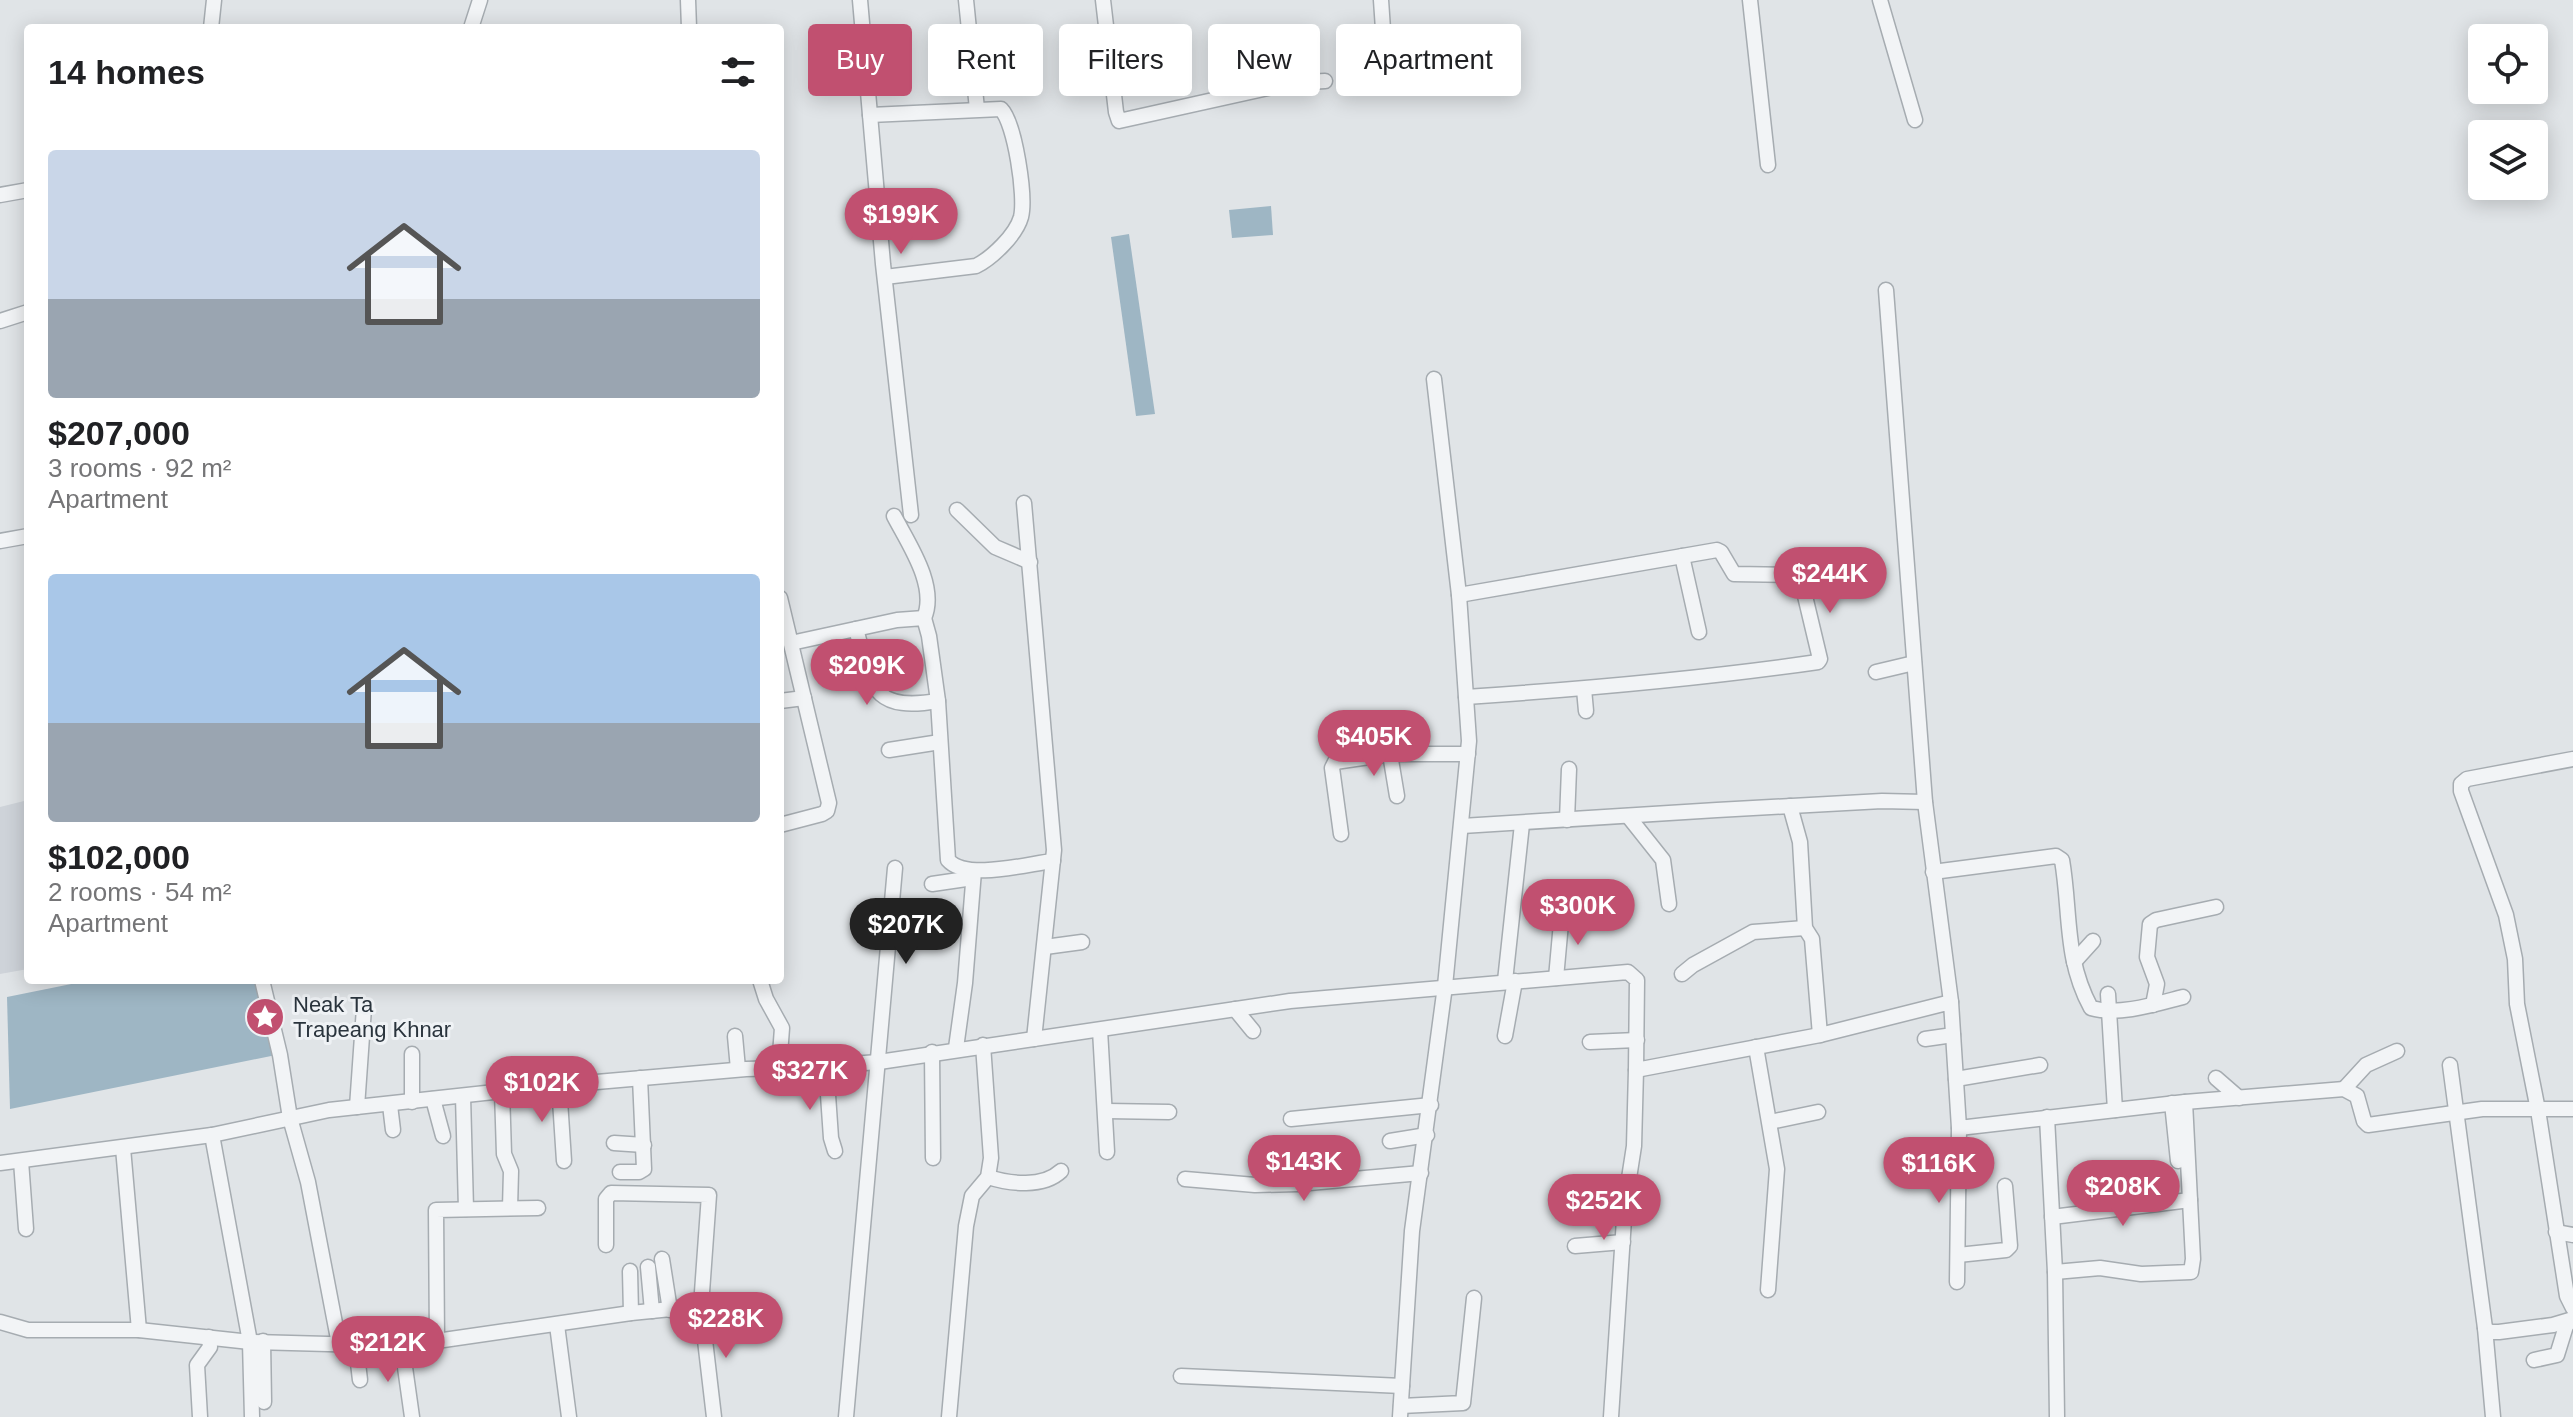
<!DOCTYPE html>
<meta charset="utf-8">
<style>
body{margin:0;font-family:Arial,sans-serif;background:#f2f2f2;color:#202124;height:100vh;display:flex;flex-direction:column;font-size:30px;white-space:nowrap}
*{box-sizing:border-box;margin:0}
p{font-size:26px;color:#757577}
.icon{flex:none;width:44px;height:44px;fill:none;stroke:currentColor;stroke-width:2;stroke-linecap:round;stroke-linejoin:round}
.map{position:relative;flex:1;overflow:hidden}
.side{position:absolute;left:24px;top:24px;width:760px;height:960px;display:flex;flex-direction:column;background:#fff;border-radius:8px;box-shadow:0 4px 20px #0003}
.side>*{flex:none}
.hud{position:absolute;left:808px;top:24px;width:760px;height:72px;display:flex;gap:16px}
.buttons{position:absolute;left:2468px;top:24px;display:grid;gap:16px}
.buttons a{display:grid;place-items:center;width:80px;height:80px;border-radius:8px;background:#fff;box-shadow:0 4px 20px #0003;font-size:40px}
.price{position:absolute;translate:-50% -68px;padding:0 18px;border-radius:28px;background:#c15070;color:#fff;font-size:26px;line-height:52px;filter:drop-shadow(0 2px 4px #0008)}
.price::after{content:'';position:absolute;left:50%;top:48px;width:24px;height:18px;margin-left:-12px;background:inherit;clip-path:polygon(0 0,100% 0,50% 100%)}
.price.on{background:#222;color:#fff}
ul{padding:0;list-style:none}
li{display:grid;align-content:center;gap:16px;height:424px;padding:0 24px}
li span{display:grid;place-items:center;height:248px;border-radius:8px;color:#555}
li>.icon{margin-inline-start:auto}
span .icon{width:144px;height:144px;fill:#fffc;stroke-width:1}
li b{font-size:34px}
h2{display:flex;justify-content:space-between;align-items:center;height:96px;padding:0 24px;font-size:34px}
.chip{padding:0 28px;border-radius:8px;background:#fff;box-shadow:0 4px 20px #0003;font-size:28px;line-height:72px}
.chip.on{background:#c15070;color:#fff}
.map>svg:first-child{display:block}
.built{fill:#ced3d9}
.water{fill:#9eb6c4}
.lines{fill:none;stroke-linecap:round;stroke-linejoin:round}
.minor-casing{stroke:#a6acb1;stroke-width:17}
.minor{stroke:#f2f4f6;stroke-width:14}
.labels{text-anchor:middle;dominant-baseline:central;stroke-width:6;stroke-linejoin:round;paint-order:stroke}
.poi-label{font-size:22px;fill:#2a343d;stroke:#eff2f5;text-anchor:start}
</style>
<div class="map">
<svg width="2573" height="1417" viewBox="0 0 2573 1417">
<rect width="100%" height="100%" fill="#e0e4e7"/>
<path class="built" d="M 28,800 L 28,969 L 0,974 L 0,807 Z"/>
<g class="water">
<path d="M 1271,206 L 1273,235 L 1232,238 L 1229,210 Z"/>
<path d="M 1129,234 L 1155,414 L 1136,416 L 1111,237 Z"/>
<path d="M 91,980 L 260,980 L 276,1055 L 10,1109 L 7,997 Z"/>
</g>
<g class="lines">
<g class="minor-casing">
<g id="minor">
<path d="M 688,0 L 689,28"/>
<path d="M 860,0 L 883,264 L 911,515"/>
<path d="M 966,0 L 977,109"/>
<path d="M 1103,0 L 1116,112 L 1119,121 L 1290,83 L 1325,81"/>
<path d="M 1381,0 L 1384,44"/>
<path d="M 1750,0 L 1768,165"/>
<path d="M 1880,0 L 1915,120"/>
<path d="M 211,28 L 214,0"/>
<path d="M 471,28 L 480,0"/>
<path d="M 870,115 L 1001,109 C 1015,123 1026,197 1021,217 C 1016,235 992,258 976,266 L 885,277"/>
<path d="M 0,195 L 28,190"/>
<path d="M 1886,290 L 1925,802 L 1951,1002"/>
<path d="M 0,321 L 28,312"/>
<path d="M 1024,503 L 1054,850 L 1034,1039"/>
<path d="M 957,510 L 995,547 L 1030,562"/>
<path d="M 894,516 C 908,543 938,586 924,618"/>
<path d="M 0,541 L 28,536"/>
<path d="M 1682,556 L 1699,632"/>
<path d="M 1459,595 L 1717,550 L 1721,552 L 1734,574 L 1800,575 L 1820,659 L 1818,662 C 1701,679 1584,689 1466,697"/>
<path d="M 780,598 L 829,803 L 827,811 L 822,814 L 780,825"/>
<path d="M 856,629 C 872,686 870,712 938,701"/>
<path d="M 791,643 L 897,620 L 924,618 L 929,636 L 938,701 L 948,860 C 966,881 1027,864 1053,861"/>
<path d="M 1876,672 L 1914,663"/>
<path d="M 1584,689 L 1586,711"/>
<path d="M 780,701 L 804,698"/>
<path d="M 889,750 L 940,742"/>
<path d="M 1390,754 L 1397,796"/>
<path d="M 2573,759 L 2467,779 L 2461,784 L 2461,791 L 2506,915 L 2515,959 L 2517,1004 L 2538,1110 L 2567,1296 L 2573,1308"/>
<path d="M 1790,806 L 1800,842 L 1805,928 L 1812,939 L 1820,1035"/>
<path d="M 1628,816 L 1663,860 L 1669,904"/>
<path d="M 1567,820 L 1569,769"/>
<path d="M 1462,826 L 1717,810 L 1882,801 L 1925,802"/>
<path d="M 1341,834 L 1332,768 L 1335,762 L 1390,754 L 1468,754"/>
<path d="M 1933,872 L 2056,856 L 2062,860 C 2071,913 2064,958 2091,1008 C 2119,1016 2156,1004 2183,997"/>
<path d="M 932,884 L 973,878"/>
<path d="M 1045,947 L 1082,942"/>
<path d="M 2074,962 L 2093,941"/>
<path d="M 1682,974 L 1693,965 L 1753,932 L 1805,928"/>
<path d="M 1556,978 L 1562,912"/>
<path d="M 262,980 L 280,1055 L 290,1118 L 308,1182 L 339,1344"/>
<path d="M 760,980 L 766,999 L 782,1028 L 779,1068"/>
<path d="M 1505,981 L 1522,824"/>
<path d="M 2108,994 L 2115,1110"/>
<path d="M 2153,1005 L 2157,984 L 2147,957 L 2150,924 L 2156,920 L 2216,907"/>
<path d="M 1235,1009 L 1253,1031"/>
<path d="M 1100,1030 L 1107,1152"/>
<path d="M 735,1036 L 738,1069"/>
<path d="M 1505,1036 L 1515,981"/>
<path d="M 1925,1039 L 1953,1035"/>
<path d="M 1590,1042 L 1637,1040"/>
<path d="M 1756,1047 L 1777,1169 L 1768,1290"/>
<path d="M 956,1048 L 965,983 L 974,871"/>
<path d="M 932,1052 L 933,1158"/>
<path d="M 2450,1065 L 2485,1328 L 2490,1332 L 2499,1332 L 2553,1325 L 2573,1319"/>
<path d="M 826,1066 L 831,1138 L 835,1151"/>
<path d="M 2216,1078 L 2239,1098"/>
<path d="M 1956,1079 L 2040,1065"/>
<path d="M 559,1085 L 564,1161"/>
<path d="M 2344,1089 L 2366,1065 L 2397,1051"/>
<path d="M 502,1091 L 504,1154 L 511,1171 L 510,1208"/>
<path d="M 463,1096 L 466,1209"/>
<path d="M 433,1099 L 443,1136"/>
<path d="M 412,1102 L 412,1054"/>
<path d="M 2172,1103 L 2178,1161"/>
<path d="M 390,1105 L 393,1130"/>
<path d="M 357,1107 L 364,1008"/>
<path d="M 1107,1111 L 1169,1112"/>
<path d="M 2047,1117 L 2055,1272 L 2057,1417"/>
<path d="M 1291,1119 L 1431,1105"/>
<path d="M 1770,1122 L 1818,1112"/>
<path d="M 212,1135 L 250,1342 L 252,1417"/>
<path d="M 1390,1141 L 1427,1135"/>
<path d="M 614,1143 L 644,1145"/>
<path d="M 123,1148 L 139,1330"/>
<path d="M 21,1161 L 26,1229"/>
<path d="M 0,1163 L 212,1135 L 329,1110 L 539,1087 L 746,1069 L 792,1068 L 879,1062 L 1290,1001 L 1628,972 L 1637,980 L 1636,1070 L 1820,1035 L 1951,1002 L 1959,1128 L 2185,1102 L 2344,1089 L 2357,1096 L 2364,1121 L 2368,1125 L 2482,1109 L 2573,1109"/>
<path d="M 620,1172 L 639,1172 L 644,1169 L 640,1078"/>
<path d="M 988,1177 C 1010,1184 1043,1188 1061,1171"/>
<path d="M 1185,1179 L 1255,1185 L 1298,1184 L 1421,1173"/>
<path d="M 2052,1217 L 2190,1200"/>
<path d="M 2556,1232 L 2573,1235"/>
<path d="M 606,1245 L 606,1199 L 611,1193 L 709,1195 L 701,1306 L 714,1417"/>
<path d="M 1575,1246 L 1623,1242"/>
<path d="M 1958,1255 L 2006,1250 L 2010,1246 L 2005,1186"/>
<path d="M 662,1259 L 670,1310"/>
<path d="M 648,1267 L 652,1311"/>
<path d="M 630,1271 L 631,1313"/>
<path d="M 2055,1272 L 2100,1268 L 2141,1274 L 2191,1272 L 2193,1259 L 2185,1102"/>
<path d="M 1957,1282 L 1959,1128"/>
<path d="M 0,1322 L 28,1330 L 139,1330 L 250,1342 L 402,1346 L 631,1313 L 701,1306"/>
<path d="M 557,1325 L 569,1417"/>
<path d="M 2485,1328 L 2493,1417"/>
<path d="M 263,1341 L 264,1402"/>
<path d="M 437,1341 L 436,1210 L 538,1208"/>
<path d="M 356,1346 L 360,1380"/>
<path d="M 402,1346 L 412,1417"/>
<path d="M 2534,1360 L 2557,1355 L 2566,1326 L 2571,1320"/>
<path d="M 1181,1376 L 1402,1386"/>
<path d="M 1401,1406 L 1463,1403 L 1474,1298"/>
<path d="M 200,1417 L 197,1365 L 210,1347 L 209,1337"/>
<path d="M 846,1417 L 895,868"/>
<path d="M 949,1417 L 966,1226 L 972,1196 L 988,1177 L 991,1158 L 983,1045"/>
<path d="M 1400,1417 L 1412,1231 L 1445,986 L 1469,741 L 1459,595 L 1434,379"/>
<path d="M 1611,1417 L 1625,1204 L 1634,1146 L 1636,1070"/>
</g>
</g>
<use href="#minor" class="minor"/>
</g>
<defs>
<g id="sight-disc" transform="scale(2)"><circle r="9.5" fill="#c15070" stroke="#eff2f5"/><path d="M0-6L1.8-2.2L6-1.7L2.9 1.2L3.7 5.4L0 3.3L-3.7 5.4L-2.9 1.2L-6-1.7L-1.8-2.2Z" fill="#fff"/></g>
</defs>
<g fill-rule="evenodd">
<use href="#sight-disc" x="265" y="1017"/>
</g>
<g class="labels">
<g class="poi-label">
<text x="293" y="1004">Neak Ta<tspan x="293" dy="25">Trapeang Khnar</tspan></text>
</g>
</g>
</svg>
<div class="buttons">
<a><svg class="icon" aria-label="locate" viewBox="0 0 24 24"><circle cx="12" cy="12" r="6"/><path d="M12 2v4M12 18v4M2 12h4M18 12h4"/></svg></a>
<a><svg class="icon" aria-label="layers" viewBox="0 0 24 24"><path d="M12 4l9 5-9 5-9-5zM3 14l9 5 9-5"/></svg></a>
</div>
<b class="price" style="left:901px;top:256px">$199K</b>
<b class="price" style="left:1830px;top:615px">$244K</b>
<b class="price" style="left:867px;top:707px">$209K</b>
<b class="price" style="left:1374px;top:778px">$405K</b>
<b class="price" style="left:1578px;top:947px">$300K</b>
<b class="price on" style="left:906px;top:966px">$207K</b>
<b class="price" style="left:810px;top:1112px">$327K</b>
<b class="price" style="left:542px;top:1124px">$102K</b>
<b class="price" style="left:1304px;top:1203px">$143K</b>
<b class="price" style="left:1939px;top:1205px">$116K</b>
<b class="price" style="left:2123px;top:1228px">$208K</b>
<b class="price" style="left:1604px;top:1242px">$252K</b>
<b class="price" style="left:726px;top:1360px">$228K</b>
<b class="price" style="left:388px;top:1384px">$212K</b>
<div class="hud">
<a class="chip on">Buy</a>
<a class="chip">Rent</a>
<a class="chip">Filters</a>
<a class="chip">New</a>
<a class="chip">Apartment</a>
</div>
<section class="side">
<h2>14 homes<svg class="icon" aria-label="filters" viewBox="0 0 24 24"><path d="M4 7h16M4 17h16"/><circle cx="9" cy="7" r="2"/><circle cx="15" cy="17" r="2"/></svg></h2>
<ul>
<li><span style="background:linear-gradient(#c9d6e8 60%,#9aa5b1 0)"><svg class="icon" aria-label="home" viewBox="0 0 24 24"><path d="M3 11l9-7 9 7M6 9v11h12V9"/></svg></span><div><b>$207,000</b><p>3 rooms · 92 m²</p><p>Apartment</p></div></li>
<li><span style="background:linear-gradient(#a9c7e8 60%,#9aa5b1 0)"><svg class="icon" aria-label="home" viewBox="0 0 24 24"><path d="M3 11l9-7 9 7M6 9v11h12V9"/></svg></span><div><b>$102,000</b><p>2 rooms · 54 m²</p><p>Apartment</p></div></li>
</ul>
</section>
</div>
